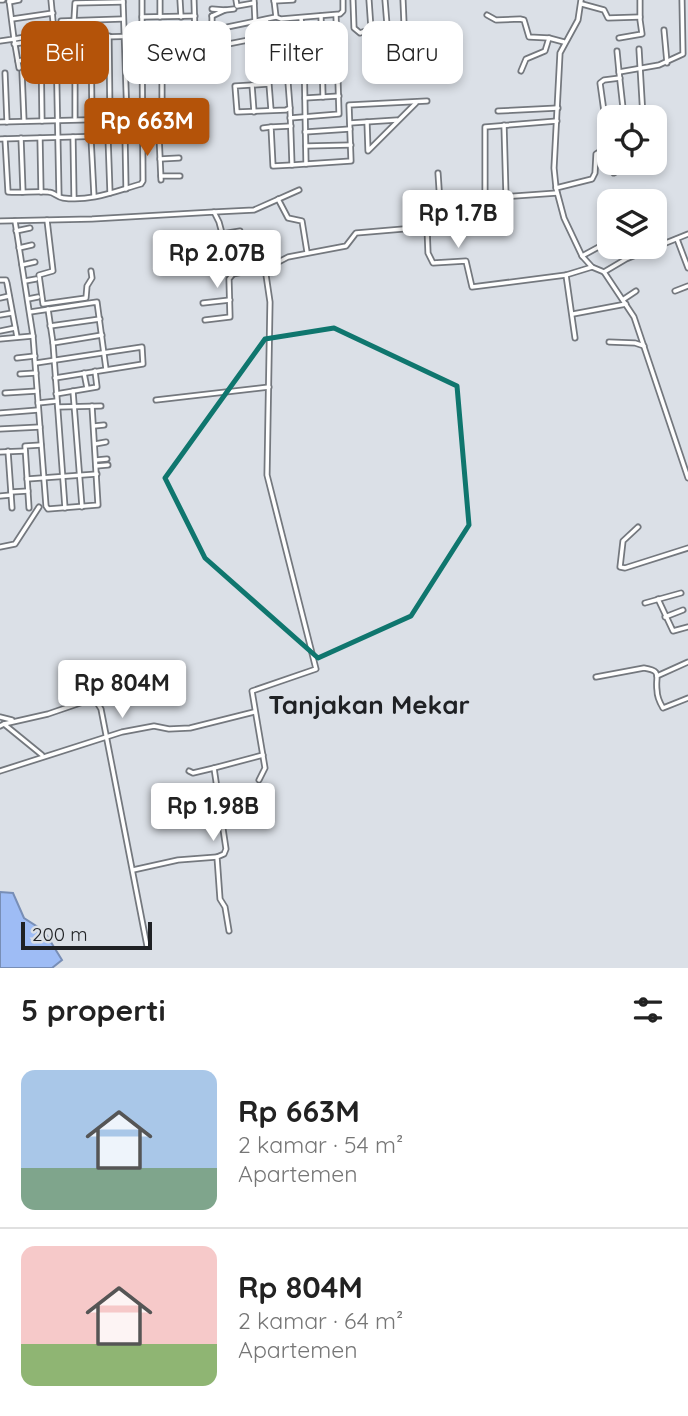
<!DOCTYPE html>
<html lang="id">
<meta charset="utf-8">
<style>
body{margin:0;font-family:Quicksand,sans-serif;background:#f6f6f6;color:#222;height:100vh;display:flex;flex-direction:column;font-size:26px;white-space:nowrap}
*{box-sizing:border-box;margin:0}
p{font-size:23px;color:#767676}
.icon{flex:none;width:38px;height:38px;fill:none;stroke:currentColor;stroke-width:2;stroke-linecap:round;stroke-linejoin:round}
.map{position:relative;height:968px;overflow:hidden}
.panel{display:flex;flex-direction:column;background:#fff;flex:1}
.panel>*{flex:none}
.top-card{position:absolute;left:21px;top:21px;width:648px;height:63px;display:flex;gap:14px}
.tools{position:absolute;left:597px;top:105px;display:grid;gap:14px}
.tools a{display:grid;place-items:center;width:70px;height:70px;border-radius:14px;background:#fff;box-shadow:0 4px 10px #0003;font-size:35px}
.scale{position:absolute;left:21px;bottom:18px;width:131px;box-sizing:border-box;padding-left:7px;border:4px solid #1f2124;border-top:0;font-size:19px;line-height:24px;white-space:nowrap;color:#1f2124;-webkit-text-stroke:5px #dbe0e7;paint-order:stroke}
.price{position:absolute;translate:-50% -60px;padding:0 16px;border-radius:7px;background:#fff;color:#222;font-size:23px;line-height:46px;filter:drop-shadow(0 2px 4px #0008)}
.price::after{content:'';position:absolute;left:50%;top:42px;width:21px;height:16px;margin-left:-10px;background:inherit;clip-path:polygon(0 0,100% 0,50% 100%)}
.price.current{background:#b45309;color:#fff}
ul{padding:0;list-style:none}
li{display:flex;align-items:center;gap:21px;height:175px;padding:0 21px}
li+li{border-top:2px solid #e0e0e0}
li span{display:grid;place-items:center;flex:none;width:196px;height:140px;border-radius:14px;color:#555}
li>.icon{margin-inline-start:auto}
span .icon{width:84px;height:84px;fill:#fffc;stroke-width:1}
li b{font-size:30px}
h2{display:flex;justify-content:space-between;align-items:center;height:84px;padding:0 21px;font-size:30px}
.chip{padding:0 24px;border-radius:14px;background:#fff;box-shadow:0 4px 10px #0003;font-size:24px;line-height:63px}
.chip.current{background:#b45309;color:#fff}
.map>svg:first-child{display:block}
.water{fill:#9ebcf5;stroke:#788eb6;stroke-width:2}
.lines{fill:none;stroke-linecap:round;stroke-linejoin:round}
.street-casing{stroke:#74787e;stroke-width:7}
.street{stroke:#fff;stroke-width:3.5}
.marked{fill:none;stroke:#0f766e;stroke-width:5;stroke-linejoin:round}
.labels{text-anchor:middle;dominant-baseline:central;stroke-width:6;stroke-linejoin:round;paint-order:stroke}
.quarter-label{font-size:26px;font-weight:bold;fill:#1f2124;stroke:#dbe0e7}
</style>
<div class="map">
<svg width="688" height="968" viewBox="0 0 688 968">
<rect width="100%" height="100%" fill="#dbe0e7"/>
<path class="water" d="M 0,892 L 13,893 L 24,918 L 44,931 L 62,960 L 52,968 L 0,968 Z"/>
<g class="lines">
<g class="street-casing">
<g id="street">
<path d="M 0,0 L 3,0"/>
<path d="M 123,0 L 127,118"/>
<path d="M 142,0 L 142,36 L 195,33 L 194,0"/>
<path d="M 160,0 L 160,17"/>
<path d="M 180,0 L 181,17"/>
<path d="M 236,0 L 237,6 L 254,3"/>
<path d="M 254,0 L 255,21"/>
<path d="M 274,0 L 276,17 L 281,19 L 340,14 L 343,11 L 343,0"/>
<path d="M 353,0 L 354,28 L 360,33 L 371,29 L 369,0"/>
<path d="M 385,0 L 387,25"/>
<path d="M 403,0 L 404,23"/>
<path d="M 581,0 L 578,20 L 560,53 L 554,168 L 556,188 L 564,218 L 582,256 L 592,267 L 604,272 L 634,317 L 688,478"/>
<path d="M 274,1 L 293,0"/>
<path d="M 9,2 L 19,0"/>
<path d="M 582,4 L 604,10 L 608,18 L 640,17"/>
<path d="M 212,9 L 225,10 L 212,16"/>
<path d="M 225,10 L 234,9"/>
<path d="M 487,15 L 496,20 L 520,19 L 524,20 L 529,37 L 549,38"/>
<path d="M 321,16 L 323,97"/>
<path d="M 142,17 L 195,16"/>
<path d="M 301,18 L 304,52 L 306,164 L 351,161 L 349,105 L 427,101"/>
<path d="M 12,19 L 53,13"/>
<path d="M 266,19 L 269,36 L 213,47 L 208,31 L 266,19 L 276,17"/>
<path d="M 74,20 L 75,3 L 123,2"/>
<path d="M 61,21 L 122,19"/>
<path d="M 212,25 L 212,16"/>
<path d="M 664,30 L 667,63"/>
<path d="M 181,33 L 181,54"/>
<path d="M 195,33 L 200,36 L 201,49"/>
<path d="M 284,35 L 302,34"/>
<path d="M 109,36 L 110,118"/>
<path d="M 91,37 L 92,118"/>
<path d="M 619,38 L 642,34 L 640,20 L 640,0"/>
<path d="M 0,41 L 14,39 L 9,0"/>
<path d="M 14,44 L 26,42 L 25,37"/>
<path d="M 41,45 L 42,121"/>
<path d="M 639,49 L 643,117"/>
<path d="M 617,51 L 619,72"/>
<path d="M 283,53 L 304,52"/>
<path d="M 18,61 L 29,59"/>
<path d="M 19,68 L 14,39 L 54,32 L 51,0"/>
<path d="M 279,69 L 304,69"/>
<path d="M 521,71 L 526,59 L 545,51 L 549,38 L 564,42"/>
<path d="M 22,72 L 24,121"/>
<path d="M 5,73 L 7,122"/>
<path d="M 252,85 L 254,112"/>
<path d="M 305,98 L 339,96"/>
<path d="M 290,108 L 292,165 L 306,164"/>
<path d="M 271,110 L 269,84 L 235,86 L 237,112 L 286,110 L 290,108 L 287,69"/>
<path d="M 498,111 L 558,108"/>
<path d="M 624,117 L 619,72 L 659,65 L 683,54 L 682,0"/>
<path d="M 75,118 L 75,37"/>
<path d="M 162,118 L 172,117"/>
<path d="M 290,118 L 339,114 L 336,15"/>
<path d="M 557,121 L 485,127 L 485,198 L 557,193"/>
<path d="M 0,122 L 162,118 L 162,74 L 144,75"/>
<path d="M 367,122 L 368,151 L 416,103"/>
<path d="M 350,123 L 397,120"/>
<path d="M 504,125 L 506,196"/>
<path d="M 291,126 L 271,127 L 273,166 L 292,165"/>
<path d="M 263,128 L 271,127"/>
<path d="M 305,132 L 350,129"/>
<path d="M 159,135 L 161,180"/>
<path d="M 125,136 L 126,189"/>
<path d="M 73,137 L 74,198"/>
<path d="M 108,137 L 110,193"/>
<path d="M 21,138 L 23,192"/>
<path d="M 40,138 L 41,192"/>
<path d="M 91,138 L 94,196"/>
<path d="M 0,139 L 175,134"/>
<path d="M 5,139 L 8,192 C 21,193 35,191 48,192 C 54,192 57,197 63,198 C 90,202 116,191 141,184 L 143,181 L 142,36 L 60,38 L 56,41 L 59,196"/>
<path d="M 159,140 L 177,140"/>
<path d="M 306,146 L 351,145"/>
<path d="M 609,147 L 600,83 L 604,80 L 620,78"/>
<path d="M 160,159 L 179,158"/>
<path d="M 612,163 L 614,173"/>
<path d="M 632,163 L 634,168"/>
<path d="M 438,173 L 440,203 L 427,227 L 428,253 L 433,263 L 466,261 L 472,287 L 566,275 L 592,267"/>
<path d="M 161,176 L 180,176"/>
<path d="M 556,188 L 592,179 L 595,173 L 596,154 L 609,146"/>
<path d="M 278,199 L 288,218 L 302,221 L 307,252"/>
<path d="M 440,203 L 445,201 L 470,198"/>
<path d="M 214,212 L 254,210 L 299,190"/>
<path d="M 47,220 L 53,271 L 39,275 L 43,304 L 86,298 L 87,286 L 92,278 L 91,271"/>
<path d="M 0,221 L 92,219 L 214,212 L 219,222 L 233,274 L 271,266 L 288,257 L 346,246 L 356,233 L 427,227"/>
<path d="M 15,221 L 33,336 L 46,506 L 48,509 L 98,505 L 92,406"/>
<path d="M 16,231 L 30,228"/>
<path d="M 222,234 L 240,231"/>
<path d="M 677,239 L 688,268"/>
<path d="M 226,247 L 249,245"/>
<path d="M 19,248 L 32,245"/>
<path d="M 582,256 L 606,243"/>
<path d="M 22,265 L 35,262"/>
<path d="M 604,272 L 626,259 L 688,234"/>
<path d="M 566,275 L 575,338"/>
<path d="M 0,280 L 6,280 L 7,283 L 17,337"/>
<path d="M 25,281 L 36,279"/>
<path d="M 675,291 L 688,286"/>
<path d="M 0,298 L 9,296"/>
<path d="M 28,299 L 38,297"/>
<path d="M 624,299 L 636,291"/>
<path d="M 203,303 L 230,300"/>
<path d="M 48,309 L 53,343 L 65,508"/>
<path d="M 30,312 L 97,302 L 106,369"/>
<path d="M 573,314 L 626,304"/>
<path d="M 0,315 L 12,313"/>
<path d="M 205,320 L 230,317 L 229,279 L 233,274"/>
<path d="M 50,326 L 100,319"/>
<path d="M 0,331 L 15,328"/>
<path d="M 0,339 L 33,336"/>
<path d="M 609,342 L 635,343 L 644,346"/>
<path d="M 53,343 L 102,335"/>
<path d="M 17,358 L 35,356"/>
<path d="M 36,363 L 142,347 L 143,364 L 55,378"/>
<path d="M 84,373 L 87,388"/>
<path d="M 20,374 L 36,373"/>
<path d="M 73,391 L 82,507"/>
<path d="M 5,393 L 37,391"/>
<path d="M 56,394 L 97,387 L 95,371"/>
<path d="M 156,400 L 269,387"/>
<path d="M 38,403 L 57,401"/>
<path d="M 58,407 L 101,406"/>
<path d="M 0,413 L 38,410"/>
<path d="M 94,426 L 104,425"/>
<path d="M 0,429 L 40,427"/>
<path d="M 95,444 L 106,442"/>
<path d="M 8,451 L 12,508"/>
<path d="M 0,452 L 25,451"/>
<path d="M 96,460 L 107,459"/>
<path d="M 96,466 L 108,465"/>
<path d="M 27,479 L 97,474"/>
<path d="M 11,492 L 28,491"/>
<path d="M 0,496 L 11,495"/>
<path d="M 29,508 L 25,446 L 41,445"/>
<path d="M 638,527 L 623,541 L 620,567 L 625,568 L 688,548"/>
<path d="M 0,547 L 15,544 L 39,507"/>
<path d="M 658,599 L 673,631 L 688,627"/>
<path d="M 645,603 L 681,593"/>
<path d="M 665,617 L 683,610"/>
<path d="M 657,676 L 688,662"/>
<path d="M 596,677 L 644,668 C 663,671 655,676 657,690 C 657,696 660,703 663,708 L 688,698"/>
<path d="M 0,717 L 12,720"/>
<path d="M 4,724 L 48,714 L 86,701 L 96,701 L 101,709 L 147,946"/>
<path d="M 0,726 L 4,724 L 42,755"/>
<path d="M 0,771 L 122,732 L 154,726 L 169,729 L 190,728 L 254,712"/>
<path d="M 189,771 L 193,773 L 214,768"/>
<path d="M 259,780 L 265,768 L 252,691 L 316,669 L 267,475 L 270,302 L 265,268"/>
<path d="M 133,870 L 178,860 L 217,857"/>
<path d="M 229,931 L 225,907 L 220,899 L 217,857 L 224,854 L 226,849 L 214,768 L 263,755"/>
</g>
</g>
<use href="#street" class="street"/>
</g>
<path class="marked" d="M 334,328 L 457,386 L 469,525 L 411,616 L 318,658 L 205,558 L 165,478 L 265,339 Z"/>
<g class="labels">
<g class="quarter-label">
<text x="369" y="704">Tanjakan Mekar</text>
</g>
</g>
</svg>
<div class="tools">
<a><svg class="icon" aria-label="locate" viewBox="0 0 24 24"><circle cx="12" cy="12" r="6"/><path d="M12 2v4M12 18v4M2 12h4M18 12h4"/></svg></a>
<a><svg class="icon" aria-label="layers" viewBox="0 0 24 24"><path d="M12 4l9 5-9 5-9-5zM3 14l9 5 9-5"/></svg></a>
</div>
<div class="scale">200 m</div>
<b class="price current" style="left:147px;top:158px">Rp 663M</b>
<b class="price" style="left:458px;top:250px">Rp 1.7B</b>
<b class="price" style="left:217px;top:290px">Rp 2.07B</b>
<b class="price" style="left:122px;top:720px">Rp 804M</b>
<b class="price" style="left:213px;top:843px">Rp 1.98B</b>
<div class="top-card">
<a class="chip current">Beli</a>
<a class="chip">Sewa</a>
<a class="chip">Filter</a>
<a class="chip">Baru</a>
</div>
</div>
<section class="panel">
<h2>5 properti<svg class="icon" aria-label="filters" viewBox="0 0 24 24"><path d="M4 7h16M4 17h16"/><circle cx="9" cy="7" r="2"/><circle cx="15" cy="17" r="2"/></svg></h2>
<ul>
<li><span style="background:linear-gradient(#a9c7e8 70%,#7fa58c 0)"><svg class="icon" aria-label="home" viewBox="0 0 24 24"><path d="M3 11l9-7 9 7M6 9v11h12V9"/></svg></span><div><b>Rp 663M</b><p>2 kamar · 54 m²</p><p>Apartemen</p></div></li>
<li><span style="background:linear-gradient(#f6c9c9 70%,#8fb573 0)"><svg class="icon" aria-label="home" viewBox="0 0 24 24"><path d="M3 11l9-7 9 7M6 9v11h12V9"/></svg></span><div><b>Rp 804M</b><p>2 kamar · 64 m²</p><p>Apartemen</p></div></li>
</ul>
</section>
